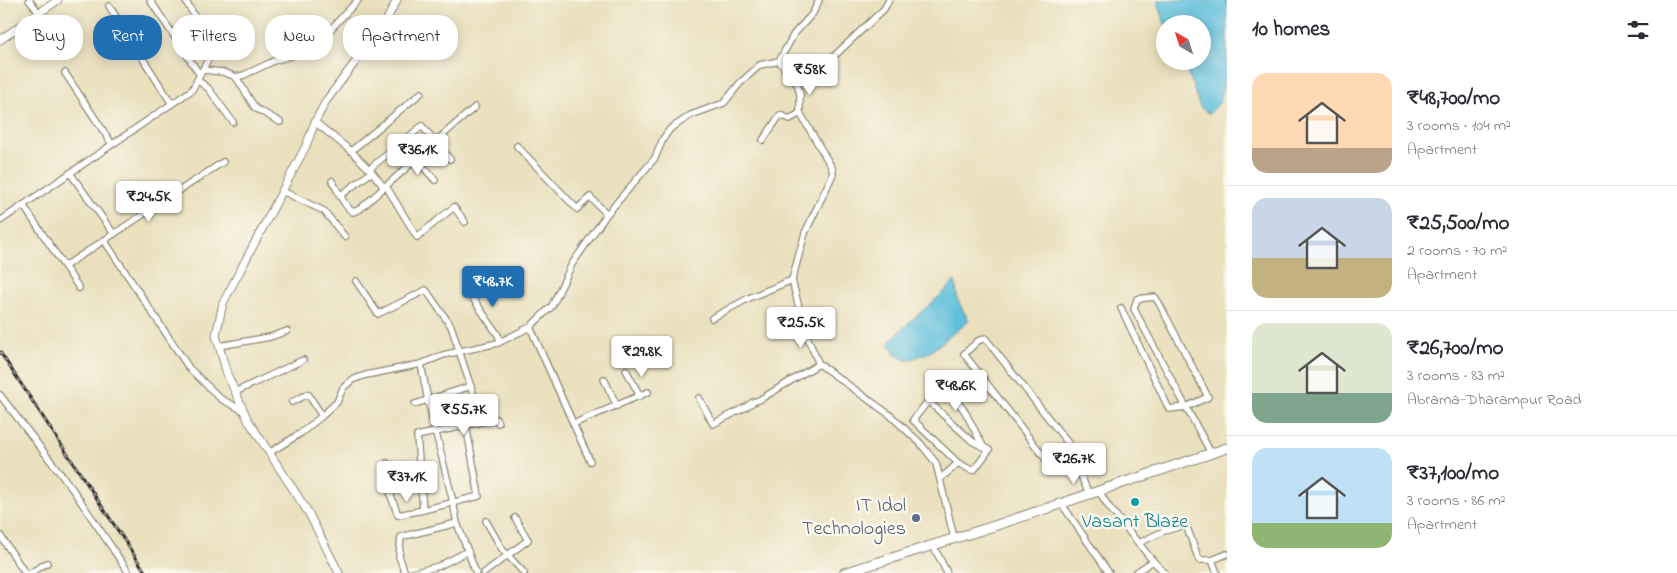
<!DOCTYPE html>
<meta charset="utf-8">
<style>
body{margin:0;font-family:"Indie Flower",sans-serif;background:#f7f7f7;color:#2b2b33;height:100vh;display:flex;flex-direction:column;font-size:19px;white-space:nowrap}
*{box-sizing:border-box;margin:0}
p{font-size:16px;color:#7c7c81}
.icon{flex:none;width:28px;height:28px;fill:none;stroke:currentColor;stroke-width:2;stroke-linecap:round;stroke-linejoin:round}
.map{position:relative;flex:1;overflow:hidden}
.panel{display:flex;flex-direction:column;background:#fff;width:450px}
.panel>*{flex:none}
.guide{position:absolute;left:15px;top:15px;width:475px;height:45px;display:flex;gap:10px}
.needle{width:32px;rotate:321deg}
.fabs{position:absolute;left:1156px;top:15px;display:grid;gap:10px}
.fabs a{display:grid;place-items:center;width:55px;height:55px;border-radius:50%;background:#fff;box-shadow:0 2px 12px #0003;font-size:25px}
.price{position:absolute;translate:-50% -42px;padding:0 11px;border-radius:5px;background:#fff;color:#222;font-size:16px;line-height:32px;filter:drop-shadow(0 1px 2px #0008)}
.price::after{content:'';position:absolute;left:50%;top:30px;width:15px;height:11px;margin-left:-8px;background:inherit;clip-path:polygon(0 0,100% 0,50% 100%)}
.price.on{background:#1f6fb2;color:#fff}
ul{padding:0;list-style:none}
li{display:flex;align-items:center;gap:15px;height:125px;padding:0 25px}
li+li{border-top:1px solid #e1e1e2}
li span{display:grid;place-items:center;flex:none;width:140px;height:100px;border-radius:15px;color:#555}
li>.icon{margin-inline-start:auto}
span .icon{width:60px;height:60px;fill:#fffc;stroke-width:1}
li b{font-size:21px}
h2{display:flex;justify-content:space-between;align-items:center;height:60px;padding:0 25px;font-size:21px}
.tag{padding:0 18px;border-radius:20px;background:#fff;box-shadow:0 2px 12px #0003;font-size:18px;line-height:45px}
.tag.on{background:#1f6fb2;color:#fff}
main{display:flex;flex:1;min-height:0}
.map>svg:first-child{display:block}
.water{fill:#5ebfdc;stroke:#447584}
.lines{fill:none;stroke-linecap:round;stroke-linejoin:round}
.minor-casing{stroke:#8a8674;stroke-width:8}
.tertiary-casing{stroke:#8a8674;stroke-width:9}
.primary-casing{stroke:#8a8674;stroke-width:11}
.minor{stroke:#fff;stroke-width:5.5}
.tertiary{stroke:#fff;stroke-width:7}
.primary{stroke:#fff;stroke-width:9}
.rail-casing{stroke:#2b2b2b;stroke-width:3}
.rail{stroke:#fbf7ec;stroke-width:1;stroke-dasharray:4;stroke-linecap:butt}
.culture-dot{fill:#0f9aa8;stroke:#fbf7ec;stroke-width:2}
.service-dot{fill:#5c6f8a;stroke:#fbf7ec;stroke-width:2}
.labels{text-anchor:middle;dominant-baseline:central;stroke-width:5;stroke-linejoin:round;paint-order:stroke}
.service-label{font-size:20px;fill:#4e5e75;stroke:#fbf7ec;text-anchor:end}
.culture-label{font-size:20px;fill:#0d838f;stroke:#fbf7ec}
</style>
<main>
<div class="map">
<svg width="1227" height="573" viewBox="0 0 1227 573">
<rect width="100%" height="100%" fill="#fbf7ec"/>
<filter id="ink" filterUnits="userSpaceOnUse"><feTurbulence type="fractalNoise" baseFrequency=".02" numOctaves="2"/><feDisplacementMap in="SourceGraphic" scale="10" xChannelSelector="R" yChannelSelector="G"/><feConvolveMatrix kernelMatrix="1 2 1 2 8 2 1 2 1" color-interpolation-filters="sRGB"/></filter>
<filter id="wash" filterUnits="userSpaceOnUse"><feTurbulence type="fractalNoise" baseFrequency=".0096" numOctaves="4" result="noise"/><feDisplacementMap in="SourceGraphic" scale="20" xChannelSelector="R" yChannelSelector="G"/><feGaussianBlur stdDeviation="1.12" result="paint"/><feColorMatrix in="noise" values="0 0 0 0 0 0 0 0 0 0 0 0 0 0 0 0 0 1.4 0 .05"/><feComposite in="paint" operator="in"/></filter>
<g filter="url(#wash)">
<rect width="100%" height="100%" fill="#eae0be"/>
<g class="water">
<path d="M 1157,0 L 1227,0 L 1227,76 L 1224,81 L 1220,102 L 1209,114 L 1199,106 L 1191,80 L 1181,61 L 1202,61 L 1202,24 L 1165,24 Z"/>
<path d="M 955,281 L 958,301 L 969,321 L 930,352 L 907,361 L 894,354 L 889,342 C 909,320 934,303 955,281 Z"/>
</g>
</g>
<g filter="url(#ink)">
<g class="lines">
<g class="minor-casing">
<g id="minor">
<path d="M 29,0 L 40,14"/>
<path d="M 150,0 L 200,75"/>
<path d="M 109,6 L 172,104"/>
<path d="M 329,31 L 358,0"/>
<path d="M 779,61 L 793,80 L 797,83 L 800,94 L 800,113 L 832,168 L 833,174 L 805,233 L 792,280 L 805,332 L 819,364 L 890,415 L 920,443 L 936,463 L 954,538"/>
<path d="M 203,70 L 223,72 L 236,77 L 255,108 L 280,122"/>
<path d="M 65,73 L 112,144"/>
<path d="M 236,77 L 244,75 L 276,60 L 295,55"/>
<path d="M 197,80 L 208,88 L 233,122"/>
<path d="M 797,83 L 814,75 L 884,9 L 889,0"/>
<path d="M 315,122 L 351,151 L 372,172 L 382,185 L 386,186 L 417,237 L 454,207 L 465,222"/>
<path d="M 763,140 L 780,115 L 790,119 L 800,113"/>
<path d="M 436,141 L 475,107"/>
<path d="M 517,146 L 577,209 L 590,197 L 607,214"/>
<path d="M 351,151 L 421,93"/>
<path d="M 416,159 L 435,180"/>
<path d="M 369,169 L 422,126 L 450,159"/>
<path d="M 70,173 L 114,234"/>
<path d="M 332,181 C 338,190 344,207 353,212 L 360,209 L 430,147"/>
<path d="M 282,191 L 324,211 L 345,237"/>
<path d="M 341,195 L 372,172"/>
<path d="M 23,205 L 79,288"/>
<path d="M 0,221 L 192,90 L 214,48 L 185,0"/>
<path d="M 104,240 L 189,368 L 221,399 L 244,411"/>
<path d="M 65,266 L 223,162"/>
<path d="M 356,281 L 378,314 L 426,290 L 451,326 L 482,421"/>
<path d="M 465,287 L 498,335 L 500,341"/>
<path d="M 1121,308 L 1169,409 L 1186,407 L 1134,309 L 1137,299 L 1155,297 L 1159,303 L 1208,397 L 1186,407 L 1211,453"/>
<path d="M 712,318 L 749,298 L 792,280"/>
<path d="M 530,327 L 590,461"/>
<path d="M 219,346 L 270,337 L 287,331"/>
<path d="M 421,364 L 428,401 L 453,502 L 457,523 L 476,573"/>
<path d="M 626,370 L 640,396"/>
<path d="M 604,379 L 617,406"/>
<path d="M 235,392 L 303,360"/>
<path d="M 944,394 L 954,398 L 964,410 L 983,446"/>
<path d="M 0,395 L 73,490 L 129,573"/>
<path d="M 699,398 L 713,424 L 746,407 L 753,402 L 759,400 L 819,364"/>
<path d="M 292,402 L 308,394 L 322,416"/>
<path d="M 415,404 L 471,386"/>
<path d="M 573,424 L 648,392"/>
<path d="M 269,453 L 301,433 L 322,416 L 337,402 L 343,388 L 352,380 L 366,375 L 421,364 L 443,355 L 498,343 L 530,327 L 552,306 L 572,264 L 607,214 L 655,158 L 663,139 L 670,129 L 691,115 L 724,103 L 740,83 L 760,65 L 779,61 L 794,34 L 813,13 L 819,0"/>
<path d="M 387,463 L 391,496 L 398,515 L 423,510 L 479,496 L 466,425"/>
<path d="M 1078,469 L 1055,471 L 964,354 L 978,341 L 985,338 L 1079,457 L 1078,469 L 1089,494"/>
<path d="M 940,478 L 947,473 L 958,463 L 971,470 L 974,470 L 989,450 L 972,441 L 928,401 L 913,420 L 958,463"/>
<path d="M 1098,490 L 1109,507 L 1153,561 L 1165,573"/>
<path d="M 1061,503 L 1109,573"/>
<path d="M 423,510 L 417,436 L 496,419 L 498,423"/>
<path d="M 486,521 L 502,549 L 524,573"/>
<path d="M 0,535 L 25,573"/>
<path d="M 1139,543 L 1164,531 L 1186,525 L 1199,560 L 1212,560 L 1227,554"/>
<path d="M 933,545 L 947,573"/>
<path d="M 1212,560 L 1217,573"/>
<path d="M 30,573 L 47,563"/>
<path d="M 405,573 L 399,556 L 401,537 L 457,523"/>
<path d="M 412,573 L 439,566 L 468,551"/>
<path d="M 484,573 L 528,540 L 515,518"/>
<path d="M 1135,573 L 1153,561"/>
</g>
</g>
<g class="tertiary-casing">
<g id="tertiary">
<path d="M 0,40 L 58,0"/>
<path d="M 339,573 L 308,512 L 248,420 L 227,374 L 216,335 L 223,303 L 306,146 L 315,122 L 326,101 L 386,21 L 397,0"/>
</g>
</g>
<g class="primary-casing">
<path id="primary" d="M 844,573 L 991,527 L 1227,448"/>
</g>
<use href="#minor" class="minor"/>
<use href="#tertiary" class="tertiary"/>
<use href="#primary" class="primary"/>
<g class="rail-casing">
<path id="rail" d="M 0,352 L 146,573"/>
</g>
<use href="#rail" class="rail"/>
</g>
</g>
<circle class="culture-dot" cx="1135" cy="502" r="5"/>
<circle class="service-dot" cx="916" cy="518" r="5"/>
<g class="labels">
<g class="service-label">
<text x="906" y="506">IT Idol<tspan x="906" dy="23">Technologies</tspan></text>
</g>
<g class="culture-label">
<text x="1135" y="522">Vasant Blaze</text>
</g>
</g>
</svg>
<div class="fabs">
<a><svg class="needle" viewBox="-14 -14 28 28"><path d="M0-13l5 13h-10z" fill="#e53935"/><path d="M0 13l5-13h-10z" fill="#7c7c81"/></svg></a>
</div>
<b class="price" style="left:810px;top:96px">₹58K</b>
<b class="price" style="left:418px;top:176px">₹36.1K</b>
<b class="price" style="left:149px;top:223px">₹24.5K</b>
<b class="price on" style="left:493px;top:308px">₹48.7K</b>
<b class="price" style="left:801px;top:349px">₹25.5K</b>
<b class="price" style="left:642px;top:378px">₹29.8K</b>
<b class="price" style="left:956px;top:412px">₹48.6K</b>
<b class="price" style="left:464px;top:436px">₹55.7K</b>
<b class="price" style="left:1074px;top:485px">₹26.7K</b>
<b class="price" style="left:407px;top:503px">₹37.1K</b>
<div class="guide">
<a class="tag">Buy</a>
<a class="tag on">Rent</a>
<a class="tag">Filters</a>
<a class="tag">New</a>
<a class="tag">Apartment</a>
</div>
</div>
<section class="panel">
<h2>10 homes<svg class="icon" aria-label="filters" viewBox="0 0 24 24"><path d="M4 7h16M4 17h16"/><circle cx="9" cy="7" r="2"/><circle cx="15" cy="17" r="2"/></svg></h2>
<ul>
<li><span style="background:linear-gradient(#ffd9b3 75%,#b9a48a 0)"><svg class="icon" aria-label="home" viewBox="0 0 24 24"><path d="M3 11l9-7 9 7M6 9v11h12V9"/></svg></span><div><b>₹48,700/mo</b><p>3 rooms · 104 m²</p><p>Apartment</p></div></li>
<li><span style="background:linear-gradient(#c9d6e8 60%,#c2b280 0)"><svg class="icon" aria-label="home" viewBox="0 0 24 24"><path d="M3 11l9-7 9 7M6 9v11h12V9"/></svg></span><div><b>₹25,500/mo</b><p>2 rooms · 70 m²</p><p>Apartment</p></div></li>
<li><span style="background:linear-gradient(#dfe7d0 70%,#7fa58c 0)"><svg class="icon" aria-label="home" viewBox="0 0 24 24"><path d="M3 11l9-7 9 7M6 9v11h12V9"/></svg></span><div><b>₹26,700/mo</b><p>3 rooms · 83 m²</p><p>Abrama-Dharampur Road</p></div></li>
<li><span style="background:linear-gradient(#bfe0f5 75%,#8fb573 0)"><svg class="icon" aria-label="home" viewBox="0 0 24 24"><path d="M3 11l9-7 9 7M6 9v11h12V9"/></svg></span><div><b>₹37,100/mo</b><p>3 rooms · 86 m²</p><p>Apartment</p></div></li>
</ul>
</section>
</main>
